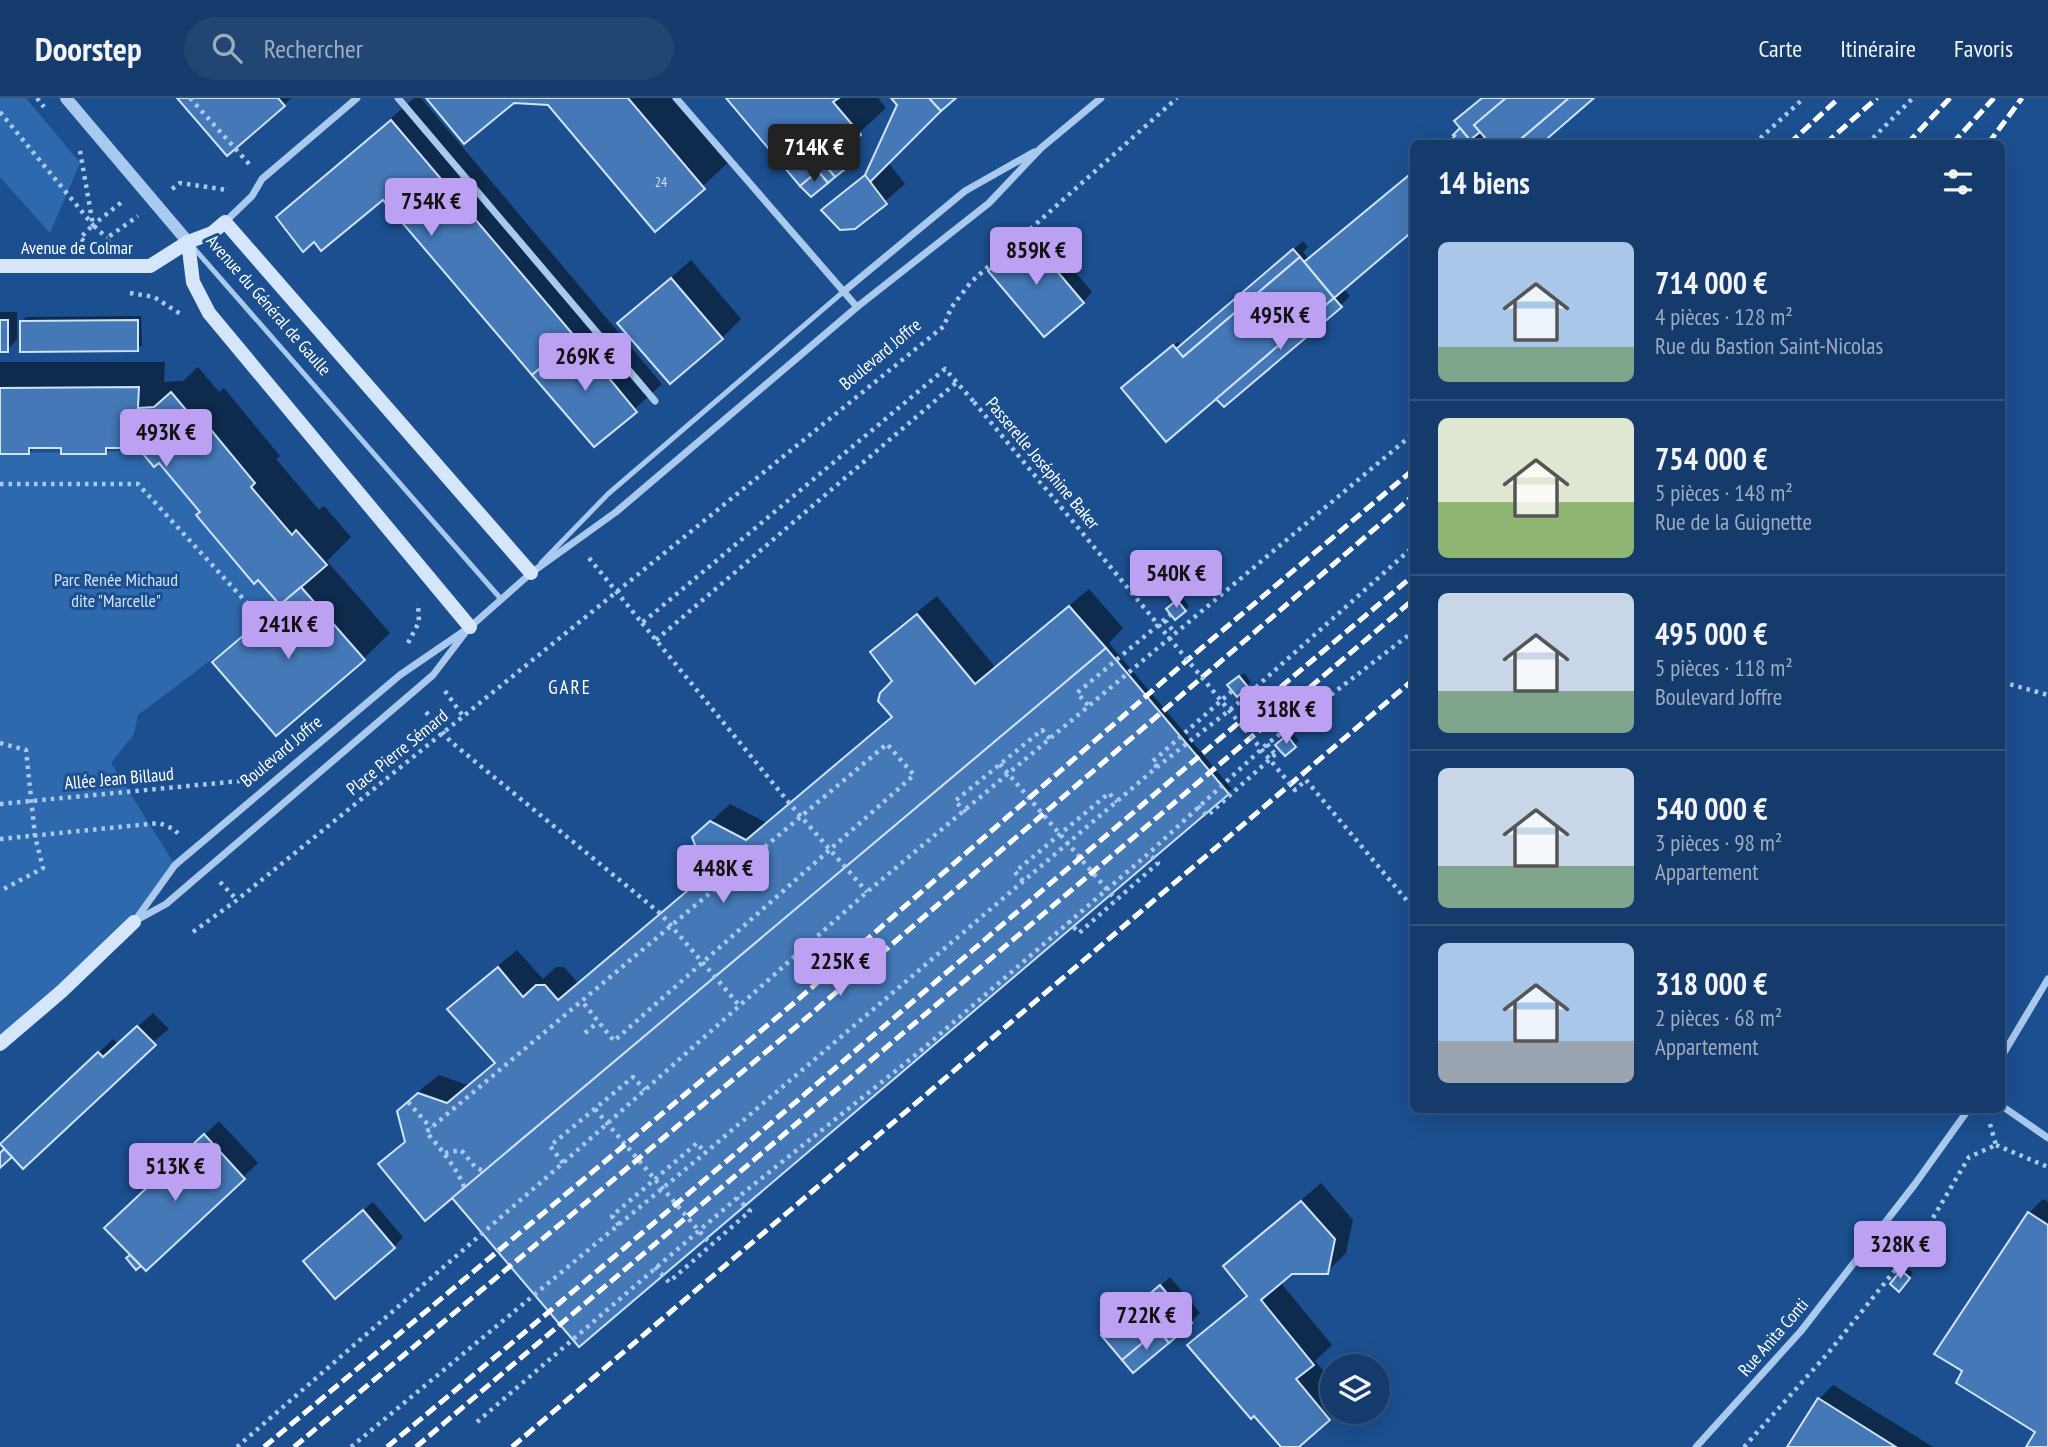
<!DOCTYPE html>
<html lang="fr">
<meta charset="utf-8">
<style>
body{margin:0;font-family:"PT Sans Narrow",sans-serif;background:#214673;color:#f1f3f6;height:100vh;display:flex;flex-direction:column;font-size:26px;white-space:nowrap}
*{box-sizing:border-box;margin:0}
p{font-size:23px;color:#9dadc1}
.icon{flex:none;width:38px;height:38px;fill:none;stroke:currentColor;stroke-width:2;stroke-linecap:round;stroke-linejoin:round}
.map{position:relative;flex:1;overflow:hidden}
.drawer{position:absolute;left:1410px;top:42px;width:595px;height:973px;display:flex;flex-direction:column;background:#143b6b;border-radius:10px;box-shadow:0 7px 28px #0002,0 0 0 2px #33557e}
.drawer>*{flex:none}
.buttons{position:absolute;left:1320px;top:1256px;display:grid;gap:14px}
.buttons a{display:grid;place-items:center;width:70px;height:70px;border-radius:50%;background:#143b6b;box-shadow:0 7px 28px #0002,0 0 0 2px #33557e;font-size:35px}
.price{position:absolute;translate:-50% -60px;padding:0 16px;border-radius:7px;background:#bca0f2;color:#111;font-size:23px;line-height:46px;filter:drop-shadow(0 2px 4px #0008)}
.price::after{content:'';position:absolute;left:50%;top:42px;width:21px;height:16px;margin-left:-10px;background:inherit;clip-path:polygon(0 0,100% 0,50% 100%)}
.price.selected{background:#222;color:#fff}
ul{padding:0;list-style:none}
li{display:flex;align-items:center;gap:21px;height:175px;padding:0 28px}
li+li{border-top:2px solid #33557e}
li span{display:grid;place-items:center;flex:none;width:196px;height:140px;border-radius:10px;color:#555}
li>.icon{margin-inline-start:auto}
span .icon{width:84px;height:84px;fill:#fffc;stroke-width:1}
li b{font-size:30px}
h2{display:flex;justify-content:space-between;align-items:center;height:84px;padding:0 28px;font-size:30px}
header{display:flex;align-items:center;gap:42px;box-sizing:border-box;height:98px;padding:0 35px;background:#143b6b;border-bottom:2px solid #33557e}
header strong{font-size:33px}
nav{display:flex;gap:38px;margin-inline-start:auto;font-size:24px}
.search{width:490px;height:63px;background:#214673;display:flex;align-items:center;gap:18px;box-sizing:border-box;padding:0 24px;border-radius:38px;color:#9dadc1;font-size:26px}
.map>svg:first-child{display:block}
.green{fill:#2e69ad}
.shadow{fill:#0007}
.building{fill:#4478b7;stroke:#cfe3fa;stroke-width:2}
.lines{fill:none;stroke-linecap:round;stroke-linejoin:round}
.path{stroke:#a9c9ee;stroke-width:4.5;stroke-dasharray:3.5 5;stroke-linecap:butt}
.service{stroke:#a9c9ee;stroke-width:5}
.minor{stroke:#a9c9ee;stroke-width:7}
.tertiary{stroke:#a9c9ee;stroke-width:12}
.secondary{stroke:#d6e6fa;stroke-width:14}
.rail{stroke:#fff;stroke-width:5;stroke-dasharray:12 5;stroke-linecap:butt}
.path-bridge{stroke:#a9c9ee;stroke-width:4.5;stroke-dasharray:3.5 5;stroke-linecap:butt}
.labels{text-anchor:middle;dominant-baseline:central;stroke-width:6;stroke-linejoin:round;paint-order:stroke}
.number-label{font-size:14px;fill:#d0dded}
.street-label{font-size:18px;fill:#fff;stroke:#1b4f8f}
.park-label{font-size:18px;fill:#cfe3fa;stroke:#1b4f8f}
.neighbourhood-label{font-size:19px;letter-spacing:2px;fill:#fff;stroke:#1b4f8f}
</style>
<header>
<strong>Doorstep</strong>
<div class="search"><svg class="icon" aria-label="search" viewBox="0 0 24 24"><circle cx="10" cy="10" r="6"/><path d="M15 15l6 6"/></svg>Rechercher</div>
<nav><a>Carte</a><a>Itinéraire</a><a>Favoris</a></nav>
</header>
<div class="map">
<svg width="2048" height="1349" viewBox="0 0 2048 1349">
<rect width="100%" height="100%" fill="#1b4f8f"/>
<g class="green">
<path d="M 0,0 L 26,0 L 80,65 L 50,135 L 0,79 Z"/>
<path d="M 150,353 L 284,507 L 138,617 L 134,636 L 111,665 L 175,767 L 134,824 L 0,946 L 0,355 Z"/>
</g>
<g class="shadow">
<path d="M 179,0 L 291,0 L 284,7 Z"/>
<path d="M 414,0 L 421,0 L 662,286 L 595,347 L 384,99 L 315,142 L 279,119 Z"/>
<path d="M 429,0 L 677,0 L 730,63 L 655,132 L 549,5 Z"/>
<path d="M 728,0 L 878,0 L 886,10 L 837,55 L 846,66 L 811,97 Z"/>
<path d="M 894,0 L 954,0 L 888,64 L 905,86 L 854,130 L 823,112 L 869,71 L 899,7 Z"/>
<path d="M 1483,0 L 1592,0 L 1539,46 L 1446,46 L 1456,37 Z"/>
<path d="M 1414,72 L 1414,130 L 1343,190 L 1350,198 L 1341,207 L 1224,307 L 1216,299 L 1128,286 L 1178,244 L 1181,248 L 1303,143 L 1308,149 L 1303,154 L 1309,161 Z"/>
<path d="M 1040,132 L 1092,194 L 1083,204 L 1000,164 Z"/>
<path d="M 691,162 L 741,221 L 722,240 L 620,225 Z"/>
<path d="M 0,214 L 17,214 L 17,242 L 7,252 L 0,252 Z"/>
<path d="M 141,218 L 142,247 L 137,251 L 22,224 L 26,219 Z"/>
<path d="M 0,264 L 165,264 L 164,284 L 183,283 L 198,269 L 219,294 L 224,290 L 280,358 L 276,361 L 319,412 L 324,408 L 351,439 L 327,463 L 390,535 L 363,561 L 215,564 L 280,505 L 144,348 L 112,348 L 106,355 L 62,348 L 35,348 L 29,355 L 0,355 Z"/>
<path d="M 1089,491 L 1123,530 L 1109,545 L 1232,691 L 1227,695 L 453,1098 L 380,1066 L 406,1042 L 399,1014 L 418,994 L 439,977 L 467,987 L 496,963 L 450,912 L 468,893 L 517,852 L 543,881 L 556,869 L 564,869 L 578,885 L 707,775 L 694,739 L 730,706 L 767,725 L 893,618 L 894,583 L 872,554 L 891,535 L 937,498 L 995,569 Z"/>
<path d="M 1182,499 L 1189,508 L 1185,512 L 1172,507 Z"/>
<path d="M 1244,575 L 1251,584 L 1247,588 L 1234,583 Z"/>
<path d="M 1292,634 L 1299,643 L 1285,656 L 1282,643 Z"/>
<path d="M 153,915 L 169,931 L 0,1068 L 0,1057 L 17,1032 L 113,941 L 118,946 Z"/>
<path d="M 219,1023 L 258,1065 L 146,1170 L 141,1165 L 136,1169 L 129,1160 L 133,1157 L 121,1116 Z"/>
<path d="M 1321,1085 L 1353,1122 L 1346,1155 L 1327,1174 L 1291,1175 L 1280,1184 L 1332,1247 L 1315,1263 L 1332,1283 L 1332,1314 L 1336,1314 L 1296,1349 L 1283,1349 L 1189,1247 L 1247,1196 L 1225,1168 Z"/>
<path d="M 2043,1101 L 2048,1104 L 2048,1349 L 2028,1349 L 2038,1333 L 2029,1115 Z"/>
<path d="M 373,1104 L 403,1139 L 394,1149 L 315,1154 Z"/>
<path d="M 1906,1169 L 1913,1175 L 1903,1188 L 1902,1174 Z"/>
<path d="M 1170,1179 L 1200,1215 L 1191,1224 L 1112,1228 Z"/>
<path d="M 1833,1287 L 1933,1349 L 1789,1349 L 1819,1301 Z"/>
</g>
<g class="building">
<path d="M 177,0 L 278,0 L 285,8 L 227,58 Z"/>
<path d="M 426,0 L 628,0 L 705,91 L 655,134 L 548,7 L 514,5 L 464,46 Z"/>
<path d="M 726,0 L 839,0 L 833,4 L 861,37 L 800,88 Z"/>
<path d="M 891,0 L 929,0 L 941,13 L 869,85 L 865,77 L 897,7 Z"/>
<path d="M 929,0 L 956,0 L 941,13 Z"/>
<path d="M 1482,0 L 1506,0 L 1474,27 L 1480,34 L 1470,42 L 1454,23 Z"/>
<path d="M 1506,0 L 1569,0 L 1515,46 L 1483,46 L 1487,42 L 1474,27 Z"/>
<path d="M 1569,0 L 1594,0 L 1541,46 L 1515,46 Z"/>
<path d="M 391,22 L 576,240 L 532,277 L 383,102 L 321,153 L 314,144 L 303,154 L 276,119 Z"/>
<path d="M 1460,30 L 1473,46 L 1446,46 L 1455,38 L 1453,37 Z"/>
<path d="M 833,60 L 844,72 L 835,79 L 825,67 Z"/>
<path d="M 825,67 L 835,79 L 828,85 L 818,73 Z"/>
<path d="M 818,73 L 828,85 L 811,99 L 800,88 Z"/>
<path d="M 1414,73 L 1414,132 L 1334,200 L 1304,164 Z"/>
<path d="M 865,77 L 887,106 L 855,131 L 840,132 L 821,112 Z"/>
<path d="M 1029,140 L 1084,205 L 1044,239 L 988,173 Z"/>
<path d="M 1293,151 L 1300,159 L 1183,259 L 1176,251 Z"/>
<path d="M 1300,159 L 1334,200 L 1166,344 L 1121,290 L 1173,247 L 1183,259 Z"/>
<path d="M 671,180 L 723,241 L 670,286 L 617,225 Z"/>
<path d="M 1334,200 L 1342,209 L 1224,309 L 1216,301 Z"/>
<rect x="0" y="222" width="8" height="32"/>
<path d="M 138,222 L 138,253 L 20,254 L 20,223 Z"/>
<path d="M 576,240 L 637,314 L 594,349 L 532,277 Z"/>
<path d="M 139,289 L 138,310 L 154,309 L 171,294 L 192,319 L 197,315 L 255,385 L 251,389 L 292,437 L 296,432 L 327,467 L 280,507 L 258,482 L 254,486 L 196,417 L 200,414 L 159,365 L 154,369 L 143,356 L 143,350 L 106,350 L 106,356 L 61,356 L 61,350 L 29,350 L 29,356 L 0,356 L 0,290 Z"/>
<path d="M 301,489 L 365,562 L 276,638 L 212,564 Z"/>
<path d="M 1177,502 L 1186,513 L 1175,522 L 1166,511 Z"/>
<path d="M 1069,508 L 1106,550 L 425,1123 L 378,1066 L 405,1044 L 397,1013 L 418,995 L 447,1005 L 495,965 L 447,911 L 498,869 L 523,899 L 536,887 L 545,887 L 558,902 L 706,777 L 692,739 L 710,723 L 746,742 L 892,619 L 878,603 L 880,595 L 892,583 L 870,554 L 917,516 L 975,586 Z"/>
<path d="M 1106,550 L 1229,696 L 579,1249 L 452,1100 Z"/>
<path d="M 1239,578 L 1248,589 L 1237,599 L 1227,587 Z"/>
<path d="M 1287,637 L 1296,649 L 1285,658 L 1275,647 Z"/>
<path d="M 137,928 L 156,947 L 23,1071 L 0,1046 L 98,954 L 103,959 Z"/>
<path d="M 204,1036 L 245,1081 L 146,1173 L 104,1130 Z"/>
<path d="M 4,1051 L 12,1059 L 0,1070 L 0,1055 Z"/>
<path d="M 1301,1103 L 1335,1141 L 1328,1176 L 1292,1176 L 1261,1202 L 1314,1267 L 1296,1281 L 1330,1322 L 1299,1349 L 1281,1349 L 1254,1318 L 1251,1321 L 1187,1247 L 1247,1198 L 1223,1168 Z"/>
<path d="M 363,1112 L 395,1150 L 335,1201 L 303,1163 Z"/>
<path d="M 2028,1114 L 2048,1127 L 2048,1349 L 2026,1349 L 2035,1334 L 1956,1285 L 1962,1273 L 1934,1256 Z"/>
<path d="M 130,1157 L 141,1168 L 136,1172 L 126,1160 Z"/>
<path d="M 1901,1172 L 1910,1180 L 1899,1194 L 1890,1186 Z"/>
<path d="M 1160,1187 L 1192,1225 L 1169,1245 L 1158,1232 L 1122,1262 L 1101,1237 Z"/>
<path d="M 1158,1232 L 1169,1245 L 1133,1275 L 1122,1262 Z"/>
<path d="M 1818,1300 L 1896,1349 L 1787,1349 Z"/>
</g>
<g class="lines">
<g class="path">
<path d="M 37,0 L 44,9"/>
<path d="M 190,0 L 250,67"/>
<path d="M 0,14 L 93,127 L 123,103"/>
<path d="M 1754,46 L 1804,0"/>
<path d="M 1867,46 L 1913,0"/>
<path d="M 80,53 L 93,127 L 107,140"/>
<path d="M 172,91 L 180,85 L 227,92"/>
<path d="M 84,143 L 80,140 L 93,127"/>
<path d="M 109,145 L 107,140 L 138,118"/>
<path d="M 130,195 L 154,199 L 182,217"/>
<path d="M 0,386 L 138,386 L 247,505"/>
<path d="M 589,460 L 642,525 L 945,271 L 974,304"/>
<path d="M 1167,522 L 1166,524 L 1175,535"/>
<path d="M 642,525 L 790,706 L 867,794"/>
<path d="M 656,542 L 957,284"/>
<path d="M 408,545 L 419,524 L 418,505"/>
<path d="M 2002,584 L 2048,597"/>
<path d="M 445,593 L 463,618"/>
<path d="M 1088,607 L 1077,595 L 1170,517"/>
<path d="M 426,614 L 450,643 L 661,816 L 739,907"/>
<path d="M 0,645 L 26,652 L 35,738 L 43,770 L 0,793"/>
<path d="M 1267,646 L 1274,655 L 1278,653"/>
<path d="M 1000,666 L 1116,802"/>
<path d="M 1157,669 L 1152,664 L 1232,593"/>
<path d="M 0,706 L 240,683"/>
<path d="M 1198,708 L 1207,718 L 1280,652"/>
<path d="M 966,714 L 955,703 L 1042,632 L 1050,641"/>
<path d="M 0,741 L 159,725 L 174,731 L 180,738"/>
<path d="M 1023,783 L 1015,774 L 1109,695 L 1117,704"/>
<path d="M 220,784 L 237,802"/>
<path d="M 1068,823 L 1079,835 L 1158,765 L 1149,755"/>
<path d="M 193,834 L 237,802 L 944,228 L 951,210 L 971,184 L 1177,0"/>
<path d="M 585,935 L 598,924"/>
<path d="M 408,1004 L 431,1030"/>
<path d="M 595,1011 L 711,1147"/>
<path d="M 1990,1026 L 1996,1047"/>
<path d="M 1996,1047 L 2048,1069"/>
<path d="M 445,1055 L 461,1052 L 476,1070 L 484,1073"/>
<path d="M 563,1065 L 550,1048 L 633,979 L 645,992"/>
<path d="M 464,1089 C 458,1072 439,1048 426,1034 L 887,646 L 914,677 L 614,943 L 581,902"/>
<path d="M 619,1127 L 612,1118 L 697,1045 L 705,1055"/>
<path d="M 655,1169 L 669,1184 L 750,1113 L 737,1100"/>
<path d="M 477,1324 L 737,1100 L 918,955 L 1149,755 L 1267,646 L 1414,533"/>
<path d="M 237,1349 L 563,1065 L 867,794 L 1414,335"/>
<path d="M 351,1349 L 705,1055 L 1157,669 L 1236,607 L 1414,448"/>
<path d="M 1744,1349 L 1829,1254 L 1921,1140 L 1969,1059 L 1996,1047"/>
</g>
<g class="service">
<path d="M 192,148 L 501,501"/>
<path d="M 541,465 L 608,396 L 843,194"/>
</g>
<g class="minor">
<path d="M 398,0 L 655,303"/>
<path d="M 676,0 L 857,209"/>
<path d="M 225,124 L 252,98 L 262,81 L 357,0"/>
<path d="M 843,194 L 965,93 L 1034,54"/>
<path d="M 135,823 L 166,806 L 412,595 L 433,577 L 465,535"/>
<path d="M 134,824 L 175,767 L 400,577 L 470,529 L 531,475 L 616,414 L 857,209 L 989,105 L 1041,50 L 1101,0"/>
<path d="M 2002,958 L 2048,881"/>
<path d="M 2002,1008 L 2048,1040"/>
<path d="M 1696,1349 L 1801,1233 L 1915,1086 L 1968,1012"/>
</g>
<path class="tertiary" d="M 66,0 L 188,144"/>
<g class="secondary">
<path d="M 188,144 L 193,184 L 209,215 L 470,529"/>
<path d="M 0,168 L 150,168 L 188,144 L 212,135 L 225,124 L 531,475"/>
<path d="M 0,946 L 62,893 L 134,824"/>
</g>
<g class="rail">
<path d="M 1789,46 L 1839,0"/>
<path d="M 1825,46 L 1877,0"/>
<path d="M 1907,46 L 1950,0"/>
<path d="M 1952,46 L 1994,0"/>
<path d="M 1988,46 L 2022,0"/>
<path d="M 264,1349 L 787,911 L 1191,559 L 1414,371"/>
<path d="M 294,1349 L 797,928 L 1414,397"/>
<path d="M 387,1349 C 733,1063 1069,765 1414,477"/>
<path d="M 416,1349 L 1414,501"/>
<path d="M 512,1349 L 1414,581"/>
</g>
<path class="path-bridge" d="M 974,304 L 1295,692 L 1306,682 L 1414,811"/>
</g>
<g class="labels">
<g class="number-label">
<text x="661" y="84">24</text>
</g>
<g class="street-label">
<text x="77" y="149">Avenue de Colmar</text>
<text transform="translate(269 207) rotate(49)">Avenue du Général de Gaulle</text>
<text transform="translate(880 256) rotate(-40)">Boulevard Joffre</text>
<text transform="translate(1043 365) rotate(50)">Passerelle Joséphine Baker</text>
<text transform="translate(281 653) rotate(-40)">Boulevard Joffre</text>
<text transform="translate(397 654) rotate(-39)">Place Pierre Sémard</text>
<text transform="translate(119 680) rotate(-5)">Allée Jean Billaud</text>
<text transform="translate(1773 1239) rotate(-49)">Rue Anita Conti</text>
</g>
<g class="park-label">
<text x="116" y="481">Parc Renée Michaud<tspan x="116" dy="21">dite "Marcelle"</tspan></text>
</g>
<g class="neighbourhood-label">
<text x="570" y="589">GARE</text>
</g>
</g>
</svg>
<div class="buttons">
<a><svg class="icon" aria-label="layers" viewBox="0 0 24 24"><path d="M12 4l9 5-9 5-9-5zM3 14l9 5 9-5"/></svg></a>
</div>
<b class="price selected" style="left:814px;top:86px">714K €</b>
<b class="price" style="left:431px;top:140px">754K €</b>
<b class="price" style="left:1036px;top:189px">859K €</b>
<b class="price" style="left:1280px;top:254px">495K €</b>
<b class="price" style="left:585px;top:295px">269K €</b>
<b class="price" style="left:166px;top:371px">493K €</b>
<b class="price" style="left:1176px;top:512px">540K €</b>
<b class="price" style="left:288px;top:563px">241K €</b>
<b class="price" style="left:1286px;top:648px">318K €</b>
<b class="price" style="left:723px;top:807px">448K €</b>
<b class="price" style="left:840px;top:900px">225K €</b>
<b class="price" style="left:175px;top:1105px">513K €</b>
<b class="price" style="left:1900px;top:1183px">328K €</b>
<b class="price" style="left:1146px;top:1254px">722K €</b>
<section class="drawer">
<h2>14 biens<svg class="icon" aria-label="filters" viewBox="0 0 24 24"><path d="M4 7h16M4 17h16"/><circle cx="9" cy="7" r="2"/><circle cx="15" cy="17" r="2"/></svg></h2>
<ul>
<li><span style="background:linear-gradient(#a9c7e8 75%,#7fa58c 0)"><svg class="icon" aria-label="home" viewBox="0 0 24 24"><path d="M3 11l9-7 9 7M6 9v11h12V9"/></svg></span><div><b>714 000 €</b><p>4 pièces · 128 m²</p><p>Rue du Bastion Saint-Nicolas</p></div></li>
<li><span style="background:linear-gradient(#dfe7d0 60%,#8fb573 0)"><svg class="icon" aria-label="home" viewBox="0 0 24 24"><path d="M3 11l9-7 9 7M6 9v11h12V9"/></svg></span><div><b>754 000 €</b><p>5 pièces · 148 m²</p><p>Rue de la Guignette</p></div></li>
<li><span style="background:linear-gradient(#c9d6e8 70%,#7fa58c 0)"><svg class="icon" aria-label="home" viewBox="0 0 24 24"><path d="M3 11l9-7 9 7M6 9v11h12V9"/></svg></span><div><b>495 000 €</b><p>5 pièces · 118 m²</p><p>Boulevard Joffre</p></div></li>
<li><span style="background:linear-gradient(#c9d6e8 70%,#7fa58c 0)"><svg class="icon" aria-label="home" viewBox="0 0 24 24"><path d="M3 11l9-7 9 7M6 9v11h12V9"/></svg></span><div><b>540 000 €</b><p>3 pièces · 98 m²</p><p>Appartement</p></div></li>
<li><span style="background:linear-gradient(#a9c7e8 70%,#9aa5b1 0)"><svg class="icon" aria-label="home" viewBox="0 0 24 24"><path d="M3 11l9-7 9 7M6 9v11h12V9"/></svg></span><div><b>318 000 €</b><p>2 pièces · 68 m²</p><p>Appartement</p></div></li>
</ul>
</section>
</div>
